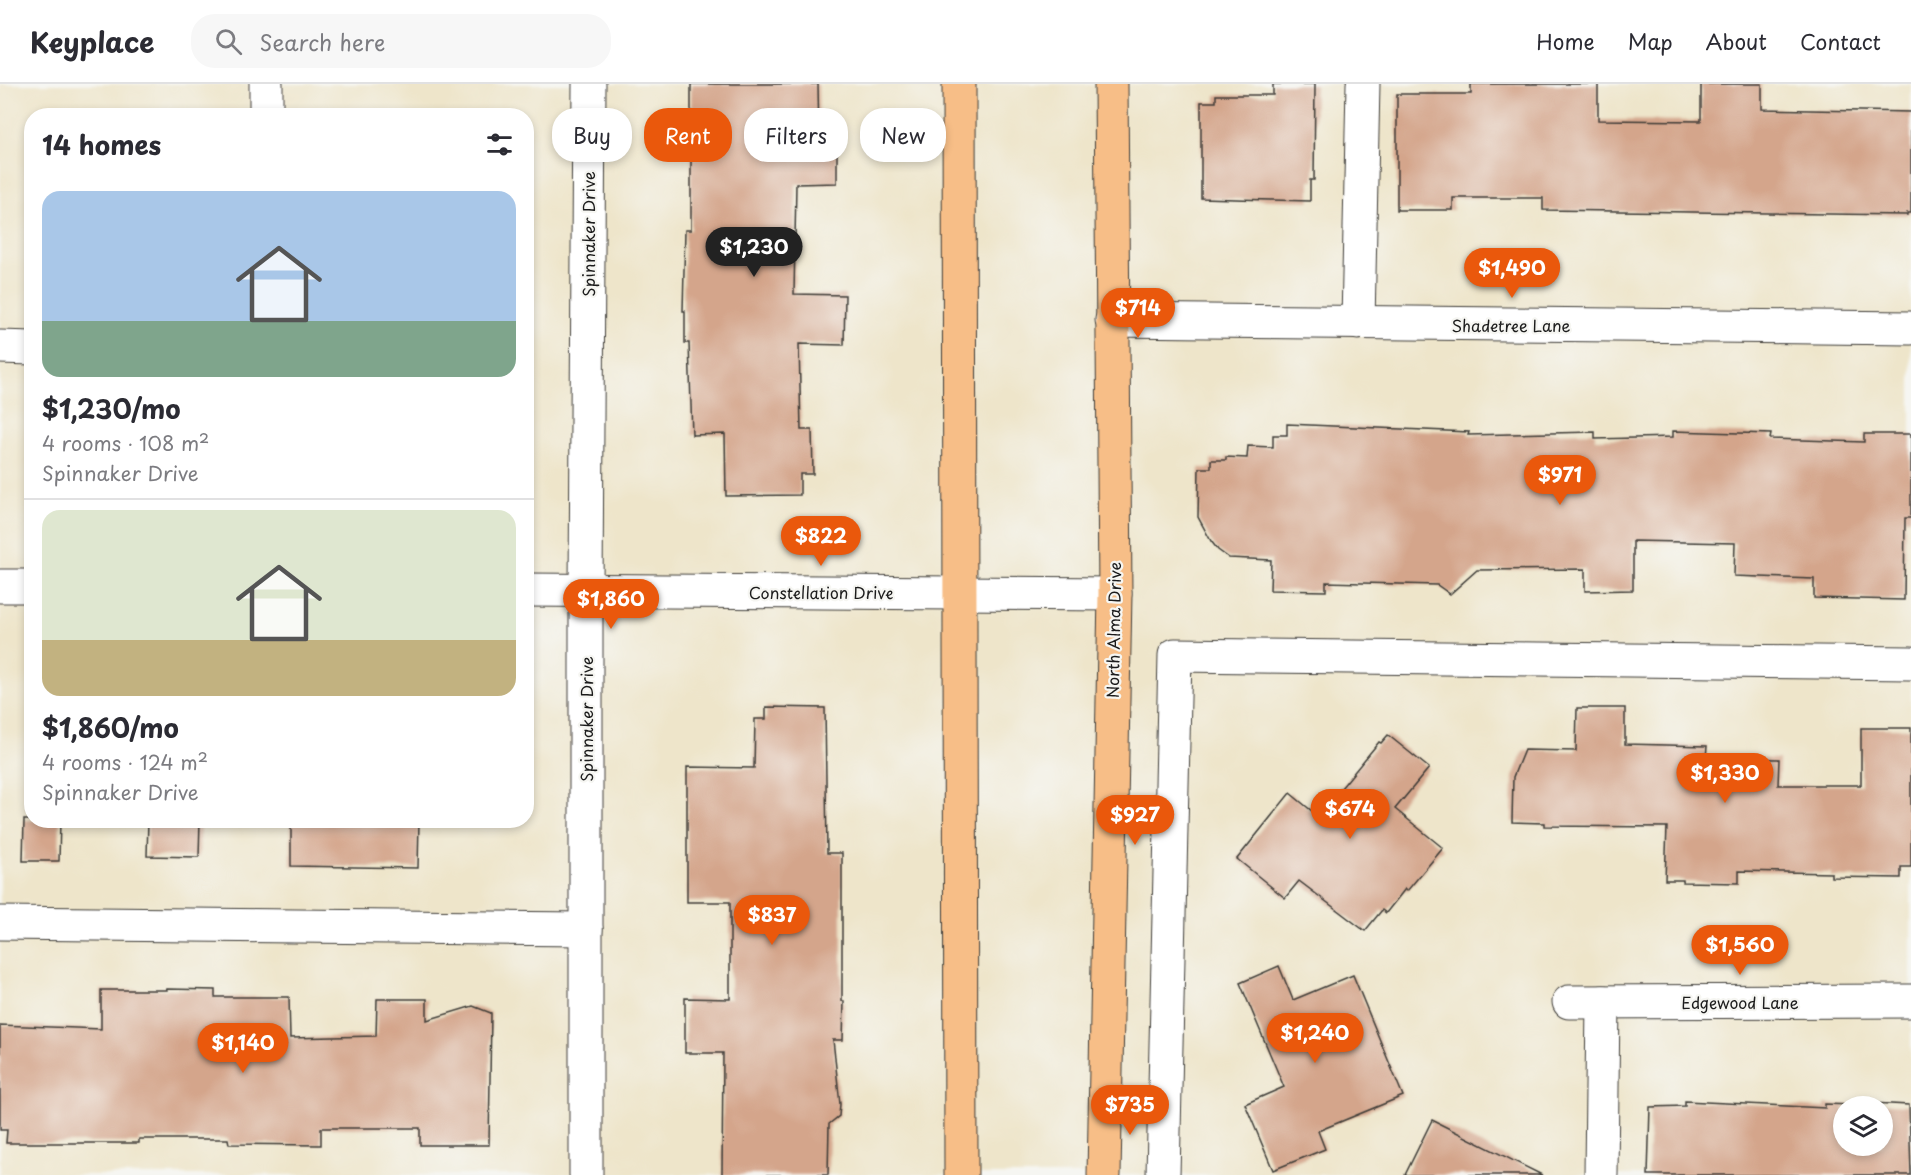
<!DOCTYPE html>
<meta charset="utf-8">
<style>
body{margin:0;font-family:"Playpen Sans",sans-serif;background:#f7f7f7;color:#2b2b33;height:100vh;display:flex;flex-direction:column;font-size:22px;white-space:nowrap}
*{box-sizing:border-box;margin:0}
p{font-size:20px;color:#7c7c81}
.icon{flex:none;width:33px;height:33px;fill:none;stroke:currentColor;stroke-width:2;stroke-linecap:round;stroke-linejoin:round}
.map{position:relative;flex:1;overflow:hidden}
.panel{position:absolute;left:24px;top:24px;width:510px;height:720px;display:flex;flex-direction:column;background:#fff;border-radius:24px;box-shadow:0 3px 9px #0003}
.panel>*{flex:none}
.guide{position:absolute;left:552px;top:24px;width:570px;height:54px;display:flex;gap:12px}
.buttons{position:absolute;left:1833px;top:1012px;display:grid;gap:12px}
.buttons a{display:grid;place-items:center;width:60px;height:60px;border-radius:50%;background:#fff;box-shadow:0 3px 9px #0003;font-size:30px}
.price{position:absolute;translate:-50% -51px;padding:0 14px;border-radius:21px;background:#ea580c;color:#fff;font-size:20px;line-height:39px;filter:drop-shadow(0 2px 3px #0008)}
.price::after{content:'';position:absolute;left:50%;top:36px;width:18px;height:14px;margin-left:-9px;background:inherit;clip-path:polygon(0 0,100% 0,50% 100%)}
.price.on{background:#222;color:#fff}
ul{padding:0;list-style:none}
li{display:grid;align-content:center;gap:12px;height:318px;padding:0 18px}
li+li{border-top:2px solid #e1e1e2}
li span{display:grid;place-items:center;height:186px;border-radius:18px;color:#555}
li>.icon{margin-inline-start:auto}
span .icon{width:108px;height:108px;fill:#fffc;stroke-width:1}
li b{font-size:26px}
h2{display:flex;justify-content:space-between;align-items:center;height:72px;padding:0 18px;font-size:26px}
.tag{padding:0 21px;border-radius:24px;background:#fff;box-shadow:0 3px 9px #0003;font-size:21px;line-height:54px}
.tag.on{background:#ea580c;color:#fff}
header{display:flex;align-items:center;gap:36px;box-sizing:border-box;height:84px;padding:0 30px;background:#fff;border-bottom:2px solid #e1e1e2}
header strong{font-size:28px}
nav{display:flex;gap:33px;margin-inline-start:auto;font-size:21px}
.search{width:420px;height:54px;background:#f7f7f7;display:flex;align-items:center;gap:15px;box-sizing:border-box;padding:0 21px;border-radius:24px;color:#7c7c81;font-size:22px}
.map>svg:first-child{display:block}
.building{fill:#d4a58b;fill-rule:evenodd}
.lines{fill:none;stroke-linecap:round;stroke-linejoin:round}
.minor-casing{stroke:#3c3a36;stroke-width:35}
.major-casing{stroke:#3c3a36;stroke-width:35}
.minor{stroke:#fff;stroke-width:33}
.major{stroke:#f7be87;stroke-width:33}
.labels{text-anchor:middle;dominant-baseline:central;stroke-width:4.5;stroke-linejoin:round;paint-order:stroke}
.street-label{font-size:16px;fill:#1c1c1c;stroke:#f6f6f2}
</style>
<header>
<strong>Keyplace</strong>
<div class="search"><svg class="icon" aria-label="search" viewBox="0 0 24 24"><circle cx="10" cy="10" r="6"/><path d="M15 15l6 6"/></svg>Search here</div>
<nav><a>Home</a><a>Map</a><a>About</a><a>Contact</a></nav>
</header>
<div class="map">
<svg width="1911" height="1091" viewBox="0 0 1911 1091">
<rect width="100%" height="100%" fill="#f6f6f2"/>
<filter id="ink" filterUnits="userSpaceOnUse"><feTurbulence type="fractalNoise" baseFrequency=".0167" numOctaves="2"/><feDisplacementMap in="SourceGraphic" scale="12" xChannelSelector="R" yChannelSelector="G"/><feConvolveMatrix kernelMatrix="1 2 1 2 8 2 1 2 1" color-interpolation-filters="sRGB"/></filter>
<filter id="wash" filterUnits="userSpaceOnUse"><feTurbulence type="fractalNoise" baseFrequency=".008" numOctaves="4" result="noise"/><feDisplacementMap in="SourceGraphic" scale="24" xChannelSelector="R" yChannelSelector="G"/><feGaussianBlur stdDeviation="1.35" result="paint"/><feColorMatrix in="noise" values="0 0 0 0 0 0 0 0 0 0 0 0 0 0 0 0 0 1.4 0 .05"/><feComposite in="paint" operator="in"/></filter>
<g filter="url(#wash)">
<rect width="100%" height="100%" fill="#eee5ca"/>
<g id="blocks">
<g class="building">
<path d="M 691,0 L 818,0 L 819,56 L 837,56 L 837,99 L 796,100 L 794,210 L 845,211 L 844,261 L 799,260 L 801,346 L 812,346 L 813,390 L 800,390 L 800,411 L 726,412 L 725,350 L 692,351 L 689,259 L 685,259 L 685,227 L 683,227 L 685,146 L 691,146 Z"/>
<path d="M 1273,0 L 1315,0 L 1314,96 L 1310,96 L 1310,117 L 1201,114 L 1201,18 L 1216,18 L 1216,11 L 1273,11 Z"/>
<path d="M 1471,0 L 1598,0 L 1598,36 L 1701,37 L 1701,0 L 1762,0 L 1762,25 L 1911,28 L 1911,129 L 1907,129 L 1907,131 L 1543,126 L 1543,114 L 1453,114 L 1453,126 L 1397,126 L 1397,10 L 1471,10 Z"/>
<path d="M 1287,340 L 1469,348 L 1468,351 L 1595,348 L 1595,355 L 1673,353 L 1673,347 L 1771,350 L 1770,355 L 1864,358 L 1864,350 L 1911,350 L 1911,434 L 1905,434 L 1904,516 L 1814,514 L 1814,495 L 1734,492 L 1735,459 L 1633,457 L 1633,506 L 1585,507 L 1585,485 L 1477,486 L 1450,510 L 1437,501 L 1326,498 L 1326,507 L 1270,506 L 1271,476 L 1229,474 L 1218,466 L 1211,457 L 1198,433 L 1199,384 L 1211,384 L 1211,376 L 1226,376 L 1226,373 L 1247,374 L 1248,362 L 1273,363 L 1273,351 L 1287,351 Z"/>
<path d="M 766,623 L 825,624 L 827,769 L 842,769 L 842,917 L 844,917 L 843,956 L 833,956 L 840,1020 L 839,1032 L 829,1040 L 828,1091 L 722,1091 L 723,969 L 685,969 L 685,914 L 730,915 L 730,818 L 687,818 L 687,683 L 754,684 L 755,635 L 766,635 Z"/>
<path d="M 1577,624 L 1625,624 L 1625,660 L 1707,662 L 1706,674 L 1779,675 L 1778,701 L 1861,701 L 1861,644 L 1911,644 L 1911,783 L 1901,783 L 1901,794 L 1831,793 L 1831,789 L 1739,787 L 1739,799 L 1683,798 L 1683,796 L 1665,796 L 1667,743 L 1544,742 L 1544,739 L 1512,738 L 1513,693 L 1524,666 L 1576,667 Z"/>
<path d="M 1388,651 L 1429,684 L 1395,725 L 1443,764 L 1407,807 L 1405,805 L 1386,829 L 1382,826 L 1365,847 L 1299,797 L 1285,814 L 1237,775 L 1290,709 L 1318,732 L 1379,658 L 1381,659 Z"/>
<path d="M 24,736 L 60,736 L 59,777 L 23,777 Z"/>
<path d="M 148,736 L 200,736 L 199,773 L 147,772 Z"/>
<path d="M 291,736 L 419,736 L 418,784 L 291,782 Z"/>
<path d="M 1279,882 L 1293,916 L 1353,891 L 1403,1012 L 1318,1047 L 1325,1065 L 1273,1086 L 1245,1020 L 1284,1003 L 1240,899 Z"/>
<path d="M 167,905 L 215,906 L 215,913 L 289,913 L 290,954 L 376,952 L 377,915 L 427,915 L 427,936 L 473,922 L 491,929 L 489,1061 L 420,1061 L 420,1044 L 321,1044 L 321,1061 L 229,1060 L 228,1055 L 139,1055 L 139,1059 L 6,1059 L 7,1046 L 0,1046 L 0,941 L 101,945 L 101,906 L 167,906 Z"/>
<path d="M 1685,1017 L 1825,1024 L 1825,1020 L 1853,1021 L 1853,1018 L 1909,1021 L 1911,1091 L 1648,1091 L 1650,1023 L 1685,1022 ZM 1844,1023 L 1882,1023 L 1882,1062 L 1844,1062 Z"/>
<path d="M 1432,1036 L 1542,1091 L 1405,1091 Z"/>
</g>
</g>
</g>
<g filter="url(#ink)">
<use href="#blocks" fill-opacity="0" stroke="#3c3a36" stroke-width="1.5"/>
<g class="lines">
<g class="minor-casing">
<g id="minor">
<path d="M 266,0 L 266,32"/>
<path d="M 1112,236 L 1911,244"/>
<path d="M 1358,239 L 1363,0"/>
<path d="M 0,263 L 32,264"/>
<path d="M 0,502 L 32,502"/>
<path d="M 526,506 L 1115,510"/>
<path d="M 0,839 L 586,845"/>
<path d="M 1569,918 L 1911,917"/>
<path d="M 586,1091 L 586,506 L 589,0"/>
<path d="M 1163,1091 L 1175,571 L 1911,579"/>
<path d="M 1601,1091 L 1603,918"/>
</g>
</g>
<g class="major-casing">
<g id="major">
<path d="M 959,0 L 961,1091"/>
<path d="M 1104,1091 L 1115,510 L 1111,0"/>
</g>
</g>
<use href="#minor" class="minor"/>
<use href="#major" class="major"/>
</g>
</g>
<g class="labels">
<g class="street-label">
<text transform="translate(588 150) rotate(-90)">Spinnaker Drive</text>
<text x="1511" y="241">Shadetree Lane</text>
<text x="821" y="508">Constellation Drive</text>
<text transform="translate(1113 546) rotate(-89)">North Alma Drive</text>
<text transform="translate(586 635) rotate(-90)">Spinnaker Drive</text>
<text x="1740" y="918">Edgewood Lane</text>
</g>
</g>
</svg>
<div class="buttons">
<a><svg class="icon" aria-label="layers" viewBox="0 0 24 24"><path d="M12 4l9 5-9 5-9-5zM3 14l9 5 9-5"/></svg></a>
</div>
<b class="price on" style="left:754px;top:194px">$1,230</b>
<b class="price" style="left:1512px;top:215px">$1,490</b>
<b class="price" style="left:1138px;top:255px">$714</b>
<b class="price" style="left:1560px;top:422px">$971</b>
<b class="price" style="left:821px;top:483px">$822</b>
<b class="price" style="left:611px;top:546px">$1,860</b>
<b class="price" style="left:1725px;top:720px">$1,330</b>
<b class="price" style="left:1350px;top:756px">$674</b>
<b class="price" style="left:1135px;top:762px">$927</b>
<b class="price" style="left:772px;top:862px">$837</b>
<b class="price" style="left:1740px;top:892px">$1,560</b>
<b class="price" style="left:1315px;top:980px">$1,240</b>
<b class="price" style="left:243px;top:990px">$1,140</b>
<b class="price" style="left:1130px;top:1052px">$735</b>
<div class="guide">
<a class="tag">Buy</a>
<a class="tag on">Rent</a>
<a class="tag">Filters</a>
<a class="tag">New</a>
</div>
<section class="panel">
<h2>14 homes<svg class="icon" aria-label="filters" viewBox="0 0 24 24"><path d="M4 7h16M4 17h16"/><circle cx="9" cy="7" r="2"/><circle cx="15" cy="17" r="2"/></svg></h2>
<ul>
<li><span style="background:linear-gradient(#a9c7e8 70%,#7fa58c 0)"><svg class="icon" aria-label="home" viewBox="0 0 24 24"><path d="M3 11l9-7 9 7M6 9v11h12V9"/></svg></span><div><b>$1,230/mo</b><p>4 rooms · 108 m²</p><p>Spinnaker Drive</p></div></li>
<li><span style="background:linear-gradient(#dfe7d0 70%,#c2b280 0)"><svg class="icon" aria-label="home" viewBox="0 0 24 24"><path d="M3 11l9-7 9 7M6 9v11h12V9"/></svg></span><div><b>$1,860/mo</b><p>4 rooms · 124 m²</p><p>Spinnaker Drive</p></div></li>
</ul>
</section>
</div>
